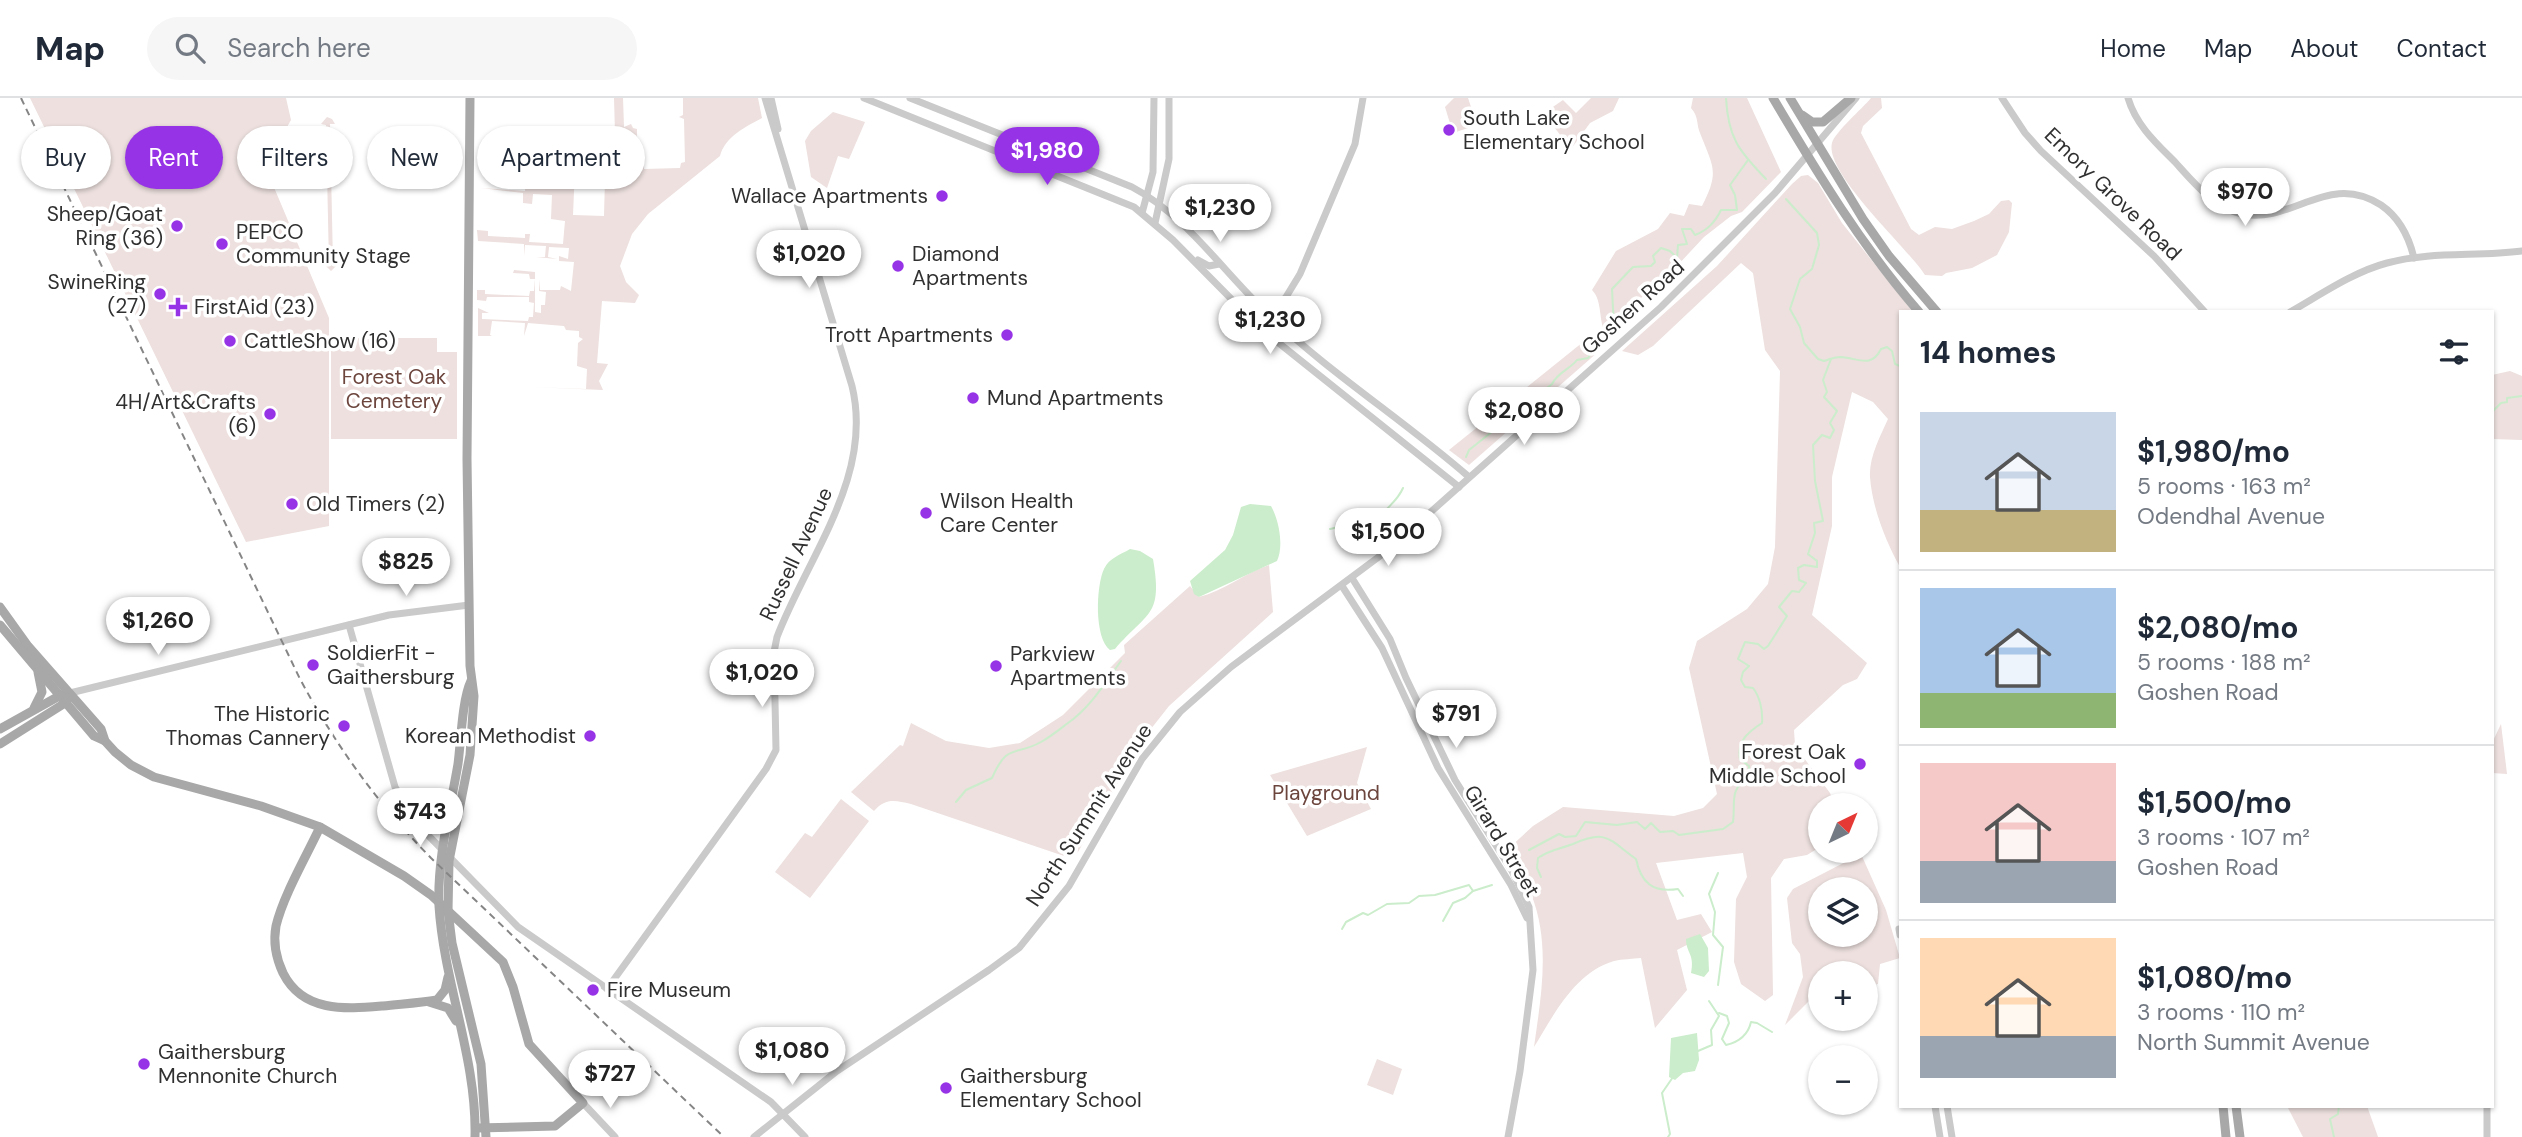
<!DOCTYPE html>
<meta charset="utf-8">
<style>
body{margin:0;font-family:"DM Sans",sans-serif;background:#f6f6f7;color:#1f2937;height:100vh;display:flex;flex-direction:column;font-size:26px;white-space:nowrap}
*{box-sizing:border-box;margin:0}
p{font-size:23px;color:#747a83}
.icon{flex:none;width:38px;height:38px;fill:none;stroke:currentColor;stroke-width:2;stroke-linecap:round;stroke-linejoin:round}
.map{position:relative;flex:1;overflow:hidden}
.drawer{position:absolute;left:1899px;top:212px;width:595px;height:798px;display:flex;flex-direction:column;background:#fff;border-radius:0px;box-shadow:0 2px 5px #0004}
.drawer>*{flex:none}
.guide{position:absolute;left:21px;top:28px;width:665px;height:63px;display:flex;gap:14px}
.needle{width:46px;rotate:43deg}
.tools{position:absolute;left:1808px;top:695px;display:grid;gap:14px}
.tools a{display:grid;place-items:center;width:70px;height:70px;border-radius:50%;background:#fff;box-shadow:0 2px 5px #0004;font-size:35px}
.price{position:absolute;translate:-50% -60px;padding:0 16px;border-radius:24px;background:#fff;color:#222;font-size:23px;line-height:46px;filter:drop-shadow(0 2px 4px #0008)}
.price::after{content:'';position:absolute;left:50%;top:42px;width:21px;height:16px;margin-left:-10px;background:inherit;clip-path:polygon(0 0,100% 0,50% 100%)}
.price.active{background:#9733e6;color:#fff}
ul{padding:0;list-style:none}
li{display:flex;align-items:center;gap:21px;height:175px;padding:0 21px}
li+li{border-top:2px solid #e0e1e3}
li span{display:grid;place-items:center;flex:none;width:196px;height:140px;border-radius:0px;color:#555}
li>.icon{margin-inline-start:auto}
span .icon{width:84px;height:84px;fill:#fffc;stroke-width:1}
li b{font-size:30px}
h2{display:flex;justify-content:space-between;align-items:center;height:84px;padding:0 21px;font-size:30px}
.chip{padding:0 24px;border-radius:32px;background:#fff;box-shadow:0 2px 5px #0004;font-size:24px;line-height:63px}
.chip.active{background:#9733e6;color:#fff}
header{display:flex;align-items:center;gap:42px;box-sizing:border-box;height:98px;padding:0 35px;background:#fff;border-bottom:2px solid #e0e1e3}
header strong{font-size:33px}
nav{display:flex;gap:38px;margin-inline-start:auto;font-size:24px}
.search{width:490px;height:63px;background:#f6f6f7;display:flex;align-items:center;gap:18px;box-sizing:border-box;padding:0 24px;border-radius:38px;color:#747a83;font-size:26px}
.map>svg:first-child{display:block}
.green{fill:#ede0de;fill-rule:evenodd}
.water{fill:#cbedcb}
.lines{fill:none;stroke-linecap:round;stroke-linejoin:round}
.stream{stroke:#cbedcb;stroke-width:2}
.minor{stroke:#cacaca;stroke-width:7}
.major{stroke:#a8a8a8;stroke-width:9}
.rail{stroke:#858585;stroke-width:2;stroke-dasharray:7 5;stroke-linecap:butt}
.poi-dot{fill:#9733e6;stroke:#fff;stroke-width:2.5}
.labels{text-anchor:middle;dominant-baseline:central;stroke-width:7;stroke-linejoin:round;paint-order:stroke}
.poi-label{font-size:21px;fill:#303030;stroke:#fff;text-anchor:start}
.street-label{font-size:21px;fill:#303030;stroke:#fff}
.park-label{font-size:21px;fill:#6c453d;stroke:#fff}
</style>
<header>
<strong>Map</strong>
<div class="search"><svg class="icon" aria-label="search" viewBox="0 0 24 24"><circle cx="10" cy="10" r="6"/><path d="M15 15l6 6"/></svg>Search here</div>
<nav><a>Home</a><a>Map</a><a>About</a><a>Contact</a></nav>
</header>
<div class="map">
<svg width="2522" height="1039" viewBox="0 0 2522 1039">
<rect width="100%" height="100%" fill="#fff"/>
<g class="green">
<path d="M 30,0 L 286,0 L 291,22 L 265,68 L 329,220 L 329,428 L 246,444 Z"/>
<path d="M 614,0 L 623,0 L 624,29 L 631,26 L 633,30 L 637,31 L 637,67 L 643,73 L 639,66 L 643,66 L 644,71 L 680,70 L 681,65 L 685,64 L 684,21 L 679,19 L 683,17 L 683,0 L 758,0 L 762,20 C 745,29 725,39 720,58 L 648,116 L 632,136 L 620,168 L 626,184 L 639,197 L 635,205 L 602,203 L 597,265 L 608,266 L 599,283 L 603,292 L 531,289 L 586,291 L 587,271 L 577,268 L 578,245 L 583,241 L 579,239 L 579,233 L 566,232 L 564,228 L 528,225 L 524,238 L 525,225 L 492,223 L 490,237 L 492,238 L 478,238 L 478,210 L 489,215 L 482,215 L 482,221 L 528,223 L 529,219 L 533,219 L 534,205 L 529,204 L 529,199 L 487,199 L 486,203 L 477,202 L 477,192 L 485,192 L 485,196 L 529,198 L 530,193 L 534,193 L 535,181 L 530,181 L 529,176 L 513,175 L 514,172 L 535,174 L 535,214 L 541,215 L 541,207 L 545,207 L 546,194 L 539,193 L 539,181 L 540,192 L 560,192 L 561,188 L 571,193 L 574,164 L 559,163 L 559,158 L 568,161 L 569,150 L 549,149 L 548,159 L 557,161 L 536,159 L 545,159 L 546,148 L 525,147 L 524,158 L 524,146 L 478,143 L 477,132 L 488,133 L 488,138 L 525,140 L 525,136 L 530,136 L 529,144 L 563,146 L 565,123 L 551,121 L 552,97 L 533,96 L 532,106 L 523,105 L 523,95 L 481,90 L 525,93 L 525,81 L 508,79 L 508,77 L 525,78 L 525,67 L 516,66 L 540,63 L 579,65 L 575,69 L 573,117 L 604,118 L 605,81 L 601,78 L 623,83 L 623,77 C 612,76 601,71 595,61 L 603,61 L 605,70 L 611,68 L 616,70 Z"/>
<path d="M 1454,0 L 1468,0 L 1477,27 L 1453,35 L 1445,9 Z"/>
<path d="M 1591,0 L 1619,0 L 1613,13 L 1590,25 L 1571,51 L 1551,25 L 1547,13 L 1563,2 L 1576,15 Z"/>
<path d="M 1693,0 L 1747,0 L 1781,74 L 1742,114 L 1731,118 L 1704,139 L 1663,183 L 1629,209 L 1618,231 L 1606,237 C 1598,223 1603,203 1592,192 L 1616,153 L 1658,131 L 1670,115 L 1684,118 L 1689,106 L 1702,108 C 1720,73 1713,69 1700,35 C 1696,25 1699,19 1691,10 Z"/>
<path d="M 1871,0 L 1881,0 L 1882,10 L 1863,28 L 1861,35 L 1911,131 L 1919,137 L 1935,129 L 1952,131 L 1974,123 L 1989,116 L 2001,103 L 2009,102 L 2012,105 L 2009,134 L 1997,157 L 1972,170 L 1946,175 L 1942,178 L 1925,177 C 1909,151 1824,75 1832,45 C 1835,34 1862,11 1871,0 Z"/>
<path d="M 833,14 L 865,24 L 849,61 L 838,58 L 827,90 L 811,79 L 805,43 L 811,33 Z"/>
<path d="M 327,19 L 332,21 L 335,26 L 330,26 L 333,166 L 338,166 L 331,173 L 324,166 L 329,166 L 326,27 L 321,26 Z"/>
<path d="M 1808,77 L 1818,85 L 1842,125 L 1912,213 L 1900,214 L 1900,469 C 1886,444 1872,409 1870,379 C 1869,359 1880,339 1888,321 L 1873,304 L 1852,294 L 1832,379 L 1832,428 L 1812,517 L 1867,565 L 1857,581 L 1843,587 L 1794,632 L 1795,648 L 1830,695 L 1835,707 L 1820,707 L 1820,749 L 1807,757 L 1784,761 L 1771,780 L 1773,897 L 1765,903 L 1741,886 L 1734,864 L 1736,801 L 1747,779 L 1743,755 L 1656,765 L 1677,822 L 1701,816 L 1712,834 L 1677,852 L 1687,892 L 1655,930 L 1641,860 C 1632,861 1622,861 1614,863 C 1575,874 1553,918 1534,949 C 1541,899 1551,845 1531,796 C 1524,781 1515,767 1507,752 L 1533,728 L 1563,709 L 1674,718 L 1703,710 L 1717,696 L 1689,570 L 1697,543 L 1747,511 L 1768,486 L 1775,449 L 1780,273 L 1765,252 L 1753,175 L 1741,165 L 1653,248 L 1638,257 L 1622,253 L 1717,168 L 1792,86 L 1801,78 Z"/>
<path d="M 331,240 L 437,240 L 437,254 L 457,254 L 457,341 L 331,341 Z"/>
<path d="M 1588,240 L 1598,254 L 1469,367 L 1449,352 Z"/>
<path d="M 2510,273 L 2522,278 L 2522,342 L 2492,341 L 2492,277 Z"/>
<path d="M 1269,467 L 1273,514 L 1169,608 L 1143,641 L 1078,754 L 1067,759 L 911,706 C 895,702 885,700 874,713 L 851,694 L 900,647 L 903,648 L 911,625 L 946,643 L 989,650 L 1020,645 L 1063,617 L 1125,555 L 1124,547 L 1190,488 L 1199,499 C 1224,493 1245,475 1269,467 Z"/>
<path d="M 2501,626 L 2507,676 L 2492,675 L 2492,645 Z"/>
<path d="M 1367,649 L 1357,685 L 1371,711 L 1307,738 L 1270,677 Z"/>
<path d="M 841,701 L 869,723 L 810,800 L 775,774 L 805,735 L 812,739 Z"/>
<path d="M 1861,756 L 1886,812 L 1900,860 L 1880,866 L 1878,886 L 1866,889 L 1866,875 L 1820,875 L 1820,900 L 1810,902 L 1785,927 L 1803,879 L 1800,856 L 1792,845 L 1787,800 L 1793,791 ZM 1866,791 L 1866,836 L 1820,836 L 1820,791 Z"/>
<path d="M 1377,961 L 1402,971 L 1393,997 L 1367,987 Z"/>
<path d="M 2287,1008 L 2367,1008 L 2378,1039 L 2303,1039 Z"/>
</g>
<g class="water">
<path d="M 1250,406 L 1271,408 C 1279,422 1284,448 1277,463 L 1199,499 L 1194,496 L 1190,483 L 1225,452 L 1233,437 L 1241,409 Z"/>
<path d="M 1130,451 L 1140,453 L 1153,461 C 1163,519 1148,513 1115,551 L 1110,552 C 1094,540 1096,488 1104,471 C 1109,460 1120,457 1130,451 Z"/>
<path d="M 1700,836 L 1708,850 L 1709,873 L 1704,879 L 1691,875 C 1695,856 1686,855 1686,841 Z"/>
<path d="M 1697,935 L 1699,962 L 1695,973 L 1683,975 L 1675,982 L 1669,979 L 1671,940 Z"/>
</g>
<g class="lines">
<g class="stream">
<path d="M 1726,0 C 1728,40 1739,53 1766,81"/>
<path d="M 1786,101 L 1817,135 L 1819,147 L 1812,171 L 1800,181 L 1790,211 L 1800,229 L 1804,245 L 1818,261 L 1824,263 C 1830,261 1835,259 1841,259 C 1858,260 1871,271 1881,251 L 1887,249 L 1892,253 L 1895,266 L 1900,268"/>
<path d="M 1605,241 L 1614,230 L 1612,191 L 1633,169 L 1651,168 L 1655,164 L 1653,158 L 1661,150 L 1670,153 L 1677,160 L 1678,147 L 1687,146 L 1682,131 L 1691,131 L 1695,137 C 1708,132 1715,124 1721,112 L 1737,112 L 1735,97 L 1730,87 L 1748,62"/>
<path d="M 2492,314 L 2501,305 L 2507,304 L 2507,300 L 2522,298"/>
<path d="M 1466,359 L 1469,352 L 1552,286 C 1558,274 1569,272 1577,262 L 1588,260 L 1592,254"/>
<path d="M 1330,431 L 1381,419 C 1387,408 1397,404 1403,390"/>
<path d="M 956,704 L 966,692 L 992,680 C 1008,644 1014,659 1041,644 C 1050,639 1060,631 1068,625 C 1090,610 1105,585 1121,563"/>
<path d="M 1529,752 L 1559,736 L 1565,739 L 1576,738 L 1585,724 L 1617,727 L 1637,724 L 1645,731 L 1651,725 L 1660,734 L 1673,733 L 1679,737 L 1723,731 L 1733,724 C 1736,702 1728,694 1749,678 L 1749,668 L 1740,661 C 1737,643 1748,634 1762,625 C 1763,613 1760,599 1753,590 L 1745,589 L 1741,582 L 1743,574 L 1749,568 L 1738,561 L 1745,544 L 1758,546 L 1764,551 L 1768,548 L 1787,518 L 1779,509 L 1792,493 L 1799,494 L 1806,485 L 1799,482 L 1798,470 L 1804,467 L 1817,469 L 1817,463 L 1808,456 L 1815,435 L 1814,425 L 1823,423 L 1815,383 L 1813,347 L 1822,337 L 1830,340 L 1834,332 L 1830,325 L 1837,313 L 1824,299 L 1827,294 L 1823,282 L 1831,261"/>
<path d="M 1541,779 L 1537,770 L 1538,760 C 1549,752 1560,751 1573,746 C 1607,731 1608,741 1636,761 C 1641,785 1653,795 1678,791 L 1683,798"/>
<path d="M 1443,823 L 1453,805 L 1465,800 L 1473,793"/>
<path d="M 1342,831 L 1346,824 L 1363,815 L 1368,817 L 1387,806 L 1409,805 L 1419,798 L 1435,797 L 1469,787 L 1473,793 L 1492,787"/>
<path d="M 1718,887 L 1723,849 L 1713,837 L 1715,814 L 1709,796 L 1718,775"/>
<path d="M 1719,915 L 1727,918 L 1729,925 L 1722,941 L 1726,947 C 1739,944 1748,937 1751,924 L 1757,925 L 1772,934"/>
<path d="M 1698,953 L 1712,947 L 1711,932 L 1719,918 L 1709,903"/>
<path d="M 1668,1039 L 1670,1036 L 1662,995 L 1673,979"/>
<path d="M 2334,1039 L 2330,1021 L 2338,1016 L 2339,1008"/>
</g>
<g class="minor">
<path d="M 771,0 L 778,31"/>
<path d="M 864,0 L 1134,109 L 1173,142 L 1260,230 L 1459,389"/>
<path d="M 910,0 L 1132,89 C 1187,118 1224,175 1269,217 C 1331,276 1405,323 1469,379"/>
<path d="M 2002,0 L 2025,35 L 2041,53 L 2154,158 L 2205,214"/>
<path d="M 2128,0 C 2136,27 2156,45 2175,64 C 2194,85 2213,109 2242,116 C 2293,126 2328,73 2381,107 C 2400,120 2409,139 2414,160"/>
<path d="M 1142,115 L 1153,74 L 1154,0"/>
<path d="M 1155,125 L 1169,61 L 1169,0"/>
<path d="M 1198,162 L 1209,168 L 1219,166"/>
<path d="M 2290,214 C 2320,197 2353,174 2387,165 C 2431,153 2477,159 2522,153"/>
<path d="M 1260,230 L 1286,199 L 1300,176 L 1355,46 L 1363,0"/>
<path d="M 1352,480 L 1390,541 L 1406,580 L 1455,682 L 1512,773 L 1529,809 L 1533,872 L 1520,973 L 1508,1039"/>
<path d="M 1342,488 L 1382,550 L 1438,670 L 1511,787 L 1527,820"/>
<path d="M 349,527 L 395,689 L 421,730 L 518,829 L 771,1004 L 805,1039"/>
<path d="M 70,595 L 389,517 L 469,507"/>
<path d="M 1899,831 L 1900,837"/>
<path d="M 607,891 L 766,671 L 776,652 L 774,554 L 777,539 C 808,458 874,378 852,288 L 765,0"/>
<path d="M 583,1005 L 615,1039"/>
<path d="M 1935,1008 L 1940,1039"/>
<path d="M 1947,1008 L 1952,1039"/>
<path d="M 754,1039 L 837,973 L 989,872 L 1019,850 L 1069,788 L 1142,661 L 1180,614 L 1231,569 L 1388,452 L 1661,209 L 1775,95 L 1856,0"/>
<path d="M 2487,1039 L 2487,1008"/>
</g>
<g class="major">
<path d="M 470,0 L 467,361 L 470,568 L 474,598 L 470,657 L 449,763 L 448,813 L 452,845 L 481,966 L 486,1039"/>
<path d="M 1773,0 C 1818,76 1861,147 1919,214"/>
<path d="M 1790,0 L 1863,121 L 1889,158 L 1937,214"/>
<path d="M 1802,17 L 1812,24 L 1823,24 L 1851,0"/>
<path d="M 0,509 L 28,548 L 101,631 L 105,643 L 115,654 L 131,667 L 154,679 L 261,708 L 320,729 L 404,778 L 431,797 L 503,864 L 513,889 L 529,946 L 583,1005 L 555,1028 L 476,1030"/>
<path d="M 0,527 L 94,638 L 105,643"/>
<path d="M 471,583 C 462,602 461,643 458,666 C 450,713 437,761 439,808 C 444,886 477,961 475,1039"/>
<path d="M 34,610 L 42,594 L 38,574"/>
<path d="M 0,631 L 61,597"/>
<path d="M 0,646 L 65,605 L 68,600"/>
<path d="M 320,729 C 307,757 283,798 276,828 C 273,844 276,860 283,875 C 303,915 346,911 383,908 C 401,906 419,905 437,902 L 445,892 L 448,879"/>
<path d="M 429,904 L 448,910 L 456,923"/>
<path d="M 2223,1008 L 2226,1039"/>
<path d="M 2236,1008 L 2240,1039"/>
</g>
<path class="rail" d="M 21,0 L 300,581 C 336,648 378,706 431,760 L 724,1039"/>
</g>
<g class="poi-dot">
<circle cx="1449" cy="32" r="7"/>
<circle cx="942" cy="98" r="7"/>
<circle cx="177" cy="128" r="7"/>
<circle cx="222" cy="146" r="7"/>
<circle cx="898" cy="168" r="7"/>
<circle cx="160" cy="196" r="7"/>
<path d="M174.5 198.5h7v7h7v7h-7v7h-7v-7h-7v-7h7z"/>
<circle cx="1007" cy="237" r="7"/>
<circle cx="230" cy="243" r="7"/>
<circle cx="973" cy="300" r="7"/>
<circle cx="270" cy="316" r="7"/>
<circle cx="292" cy="406" r="7"/>
<circle cx="926" cy="415" r="7"/>
<circle cx="313" cy="567" r="7"/>
<circle cx="996" cy="568" r="7"/>
<circle cx="344" cy="628" r="7"/>
<circle cx="590" cy="638" r="7"/>
<circle cx="1860" cy="666" r="7"/>
<circle cx="593" cy="892" r="7"/>
<circle cx="144" cy="966" r="7"/>
<circle cx="946" cy="990" r="7"/>
</g>
<g class="labels">
<g class="poi-label">
<text x="1463" y="20">South Lake<tspan x="1463" dy="24">Elementary School</tspan></text>
<text x="928" y="98" text-anchor="end">Wallace Apartments</text>
<text x="163" y="116" text-anchor="end">Sheep/Goat<tspan x="163" dy="24">Ring (36)</tspan></text>
<text x="236" y="134">PEPCO<tspan x="236" dy="24">Community Stage</tspan></text>
<text x="912" y="156">Diamond<tspan x="912" dy="24">Apartments</tspan></text>
<text x="146" y="184" text-anchor="end">SwineRing<tspan x="146" dy="24">(27)</tspan></text>
<text x="194" y="209">FirstAid (23)</text>
<text x="993" y="237" text-anchor="end">Trott Apartments</text>
<text x="244" y="243">CattleShow (16)</text>
<text x="987" y="300">Mund Apartments</text>
<text x="256" y="304" text-anchor="end">4H/Art&amp;Crafts<tspan x="256" dy="24">(6)</tspan></text>
<text x="940" y="403">Wilson Health<tspan x="940" dy="24">Care Center</tspan></text>
<text x="306" y="406">Old Timers (2)</text>
<text x="327" y="555">SoldierFit -<tspan x="327" dy="24">Gaithersburg</tspan></text>
<text x="1010" y="556">Parkview<tspan x="1010" dy="24">Apartments</tspan></text>
<text x="330" y="616" text-anchor="end">The Historic<tspan x="330" dy="24">Thomas Cannery</tspan></text>
<text x="576" y="638" text-anchor="end">Korean Methodist</text>
<text x="1846" y="654" text-anchor="end">Forest Oak<tspan x="1846" dy="24">Middle School</tspan></text>
<text x="607" y="892">Fire Museum</text>
<text x="158" y="954">Gaithersburg<tspan x="158" dy="24">Mennonite Church</tspan></text>
<text x="960" y="978">Gaithersburg<tspan x="960" dy="24">Elementary School</tspan></text>
</g>
<g class="street-label">
<text transform="translate(2113 96) rotate(44)">Emory Grove Road</text>
<text transform="translate(1633 209) rotate(-42)">Goshen Road</text>
<text transform="translate(796 456) rotate(-65)">Russell Avenue</text>
<text transform="translate(1089 717) rotate(-57)">North Summit Avenue</text>
<text transform="translate(1502 743) rotate(59)">Girard Street</text>
</g>
<g class="park-label">
<text x="394" y="279">Forest Oak<tspan x="394" dy="24">Cemetery</tspan></text>
<text x="1326" y="695">Playground</text>
</g>
</g>
</svg>
<div class="tools">
<a><svg class="needle" viewBox="-14 -14 28 28"><path d="M0-13l5 13h-10z" fill="#e53935"/><path d="M0 13l5-13h-10z" fill="#747a83"/></svg></a>
<a><svg class="icon" aria-label="layers" viewBox="0 0 24 24"><path d="M12 4l9 5-9 5-9-5zM3 14l9 5 9-5"/></svg></a>
<a>+</a>
<a>−</a>
</div>
<b class="price active" style="left:1047px;top:89px">$1,980</b>
<b class="price" style="left:2245px;top:130px">$970</b>
<b class="price" style="left:1220px;top:146px">$1,230</b>
<b class="price" style="left:809px;top:192px">$1,020</b>
<b class="price" style="left:1270px;top:258px">$1,230</b>
<b class="price" style="left:1524px;top:349px">$2,080</b>
<b class="price" style="left:1388px;top:470px">$1,500</b>
<b class="price" style="left:406px;top:500px">$825</b>
<b class="price" style="left:158px;top:559px">$1,260</b>
<b class="price" style="left:762px;top:611px">$1,020</b>
<b class="price" style="left:1456px;top:652px">$791</b>
<b class="price" style="left:420px;top:750px">$743</b>
<b class="price" style="left:792px;top:989px">$1,080</b>
<b class="price" style="left:610px;top:1012px">$727</b>
<div class="guide">
<a class="chip">Buy</a>
<a class="chip active">Rent</a>
<a class="chip">Filters</a>
<a class="chip">New</a>
<a class="chip">Apartment</a>
</div>
<section class="drawer">
<h2>14 homes<svg class="icon" aria-label="filters" viewBox="0 0 24 24"><path d="M4 7h16M4 17h16"/><circle cx="9" cy="7" r="2"/><circle cx="15" cy="17" r="2"/></svg></h2>
<ul>
<li><span style="background:linear-gradient(#c9d6e8 70%,#c2b280 0)"><svg class="icon" aria-label="home" viewBox="0 0 24 24"><path d="M3 11l9-7 9 7M6 9v11h12V9"/></svg></span><div><b>$1,980/mo</b><p>5 rooms · 163 m²</p><p>Odendhal Avenue</p></div></li>
<li><span style="background:linear-gradient(#a9c7e8 75%,#8fb573 0)"><svg class="icon" aria-label="home" viewBox="0 0 24 24"><path d="M3 11l9-7 9 7M6 9v11h12V9"/></svg></span><div><b>$2,080/mo</b><p>5 rooms · 188 m²</p><p>Goshen Road</p></div></li>
<li><span style="background:linear-gradient(#f6c9c9 70%,#9aa5b1 0)"><svg class="icon" aria-label="home" viewBox="0 0 24 24"><path d="M3 11l9-7 9 7M6 9v11h12V9"/></svg></span><div><b>$1,500/mo</b><p>3 rooms · 107 m²</p><p>Goshen Road</p></div></li>
<li><span style="background:linear-gradient(#ffd9b3 70%,#9aa5b1 0)"><svg class="icon" aria-label="home" viewBox="0 0 24 24"><path d="M3 11l9-7 9 7M6 9v11h12V9"/></svg></span><div><b>$1,080/mo</b><p>3 rooms · 110 m²</p><p>North Summit Avenue</p></div></li>
</ul>
</section>
</div>
